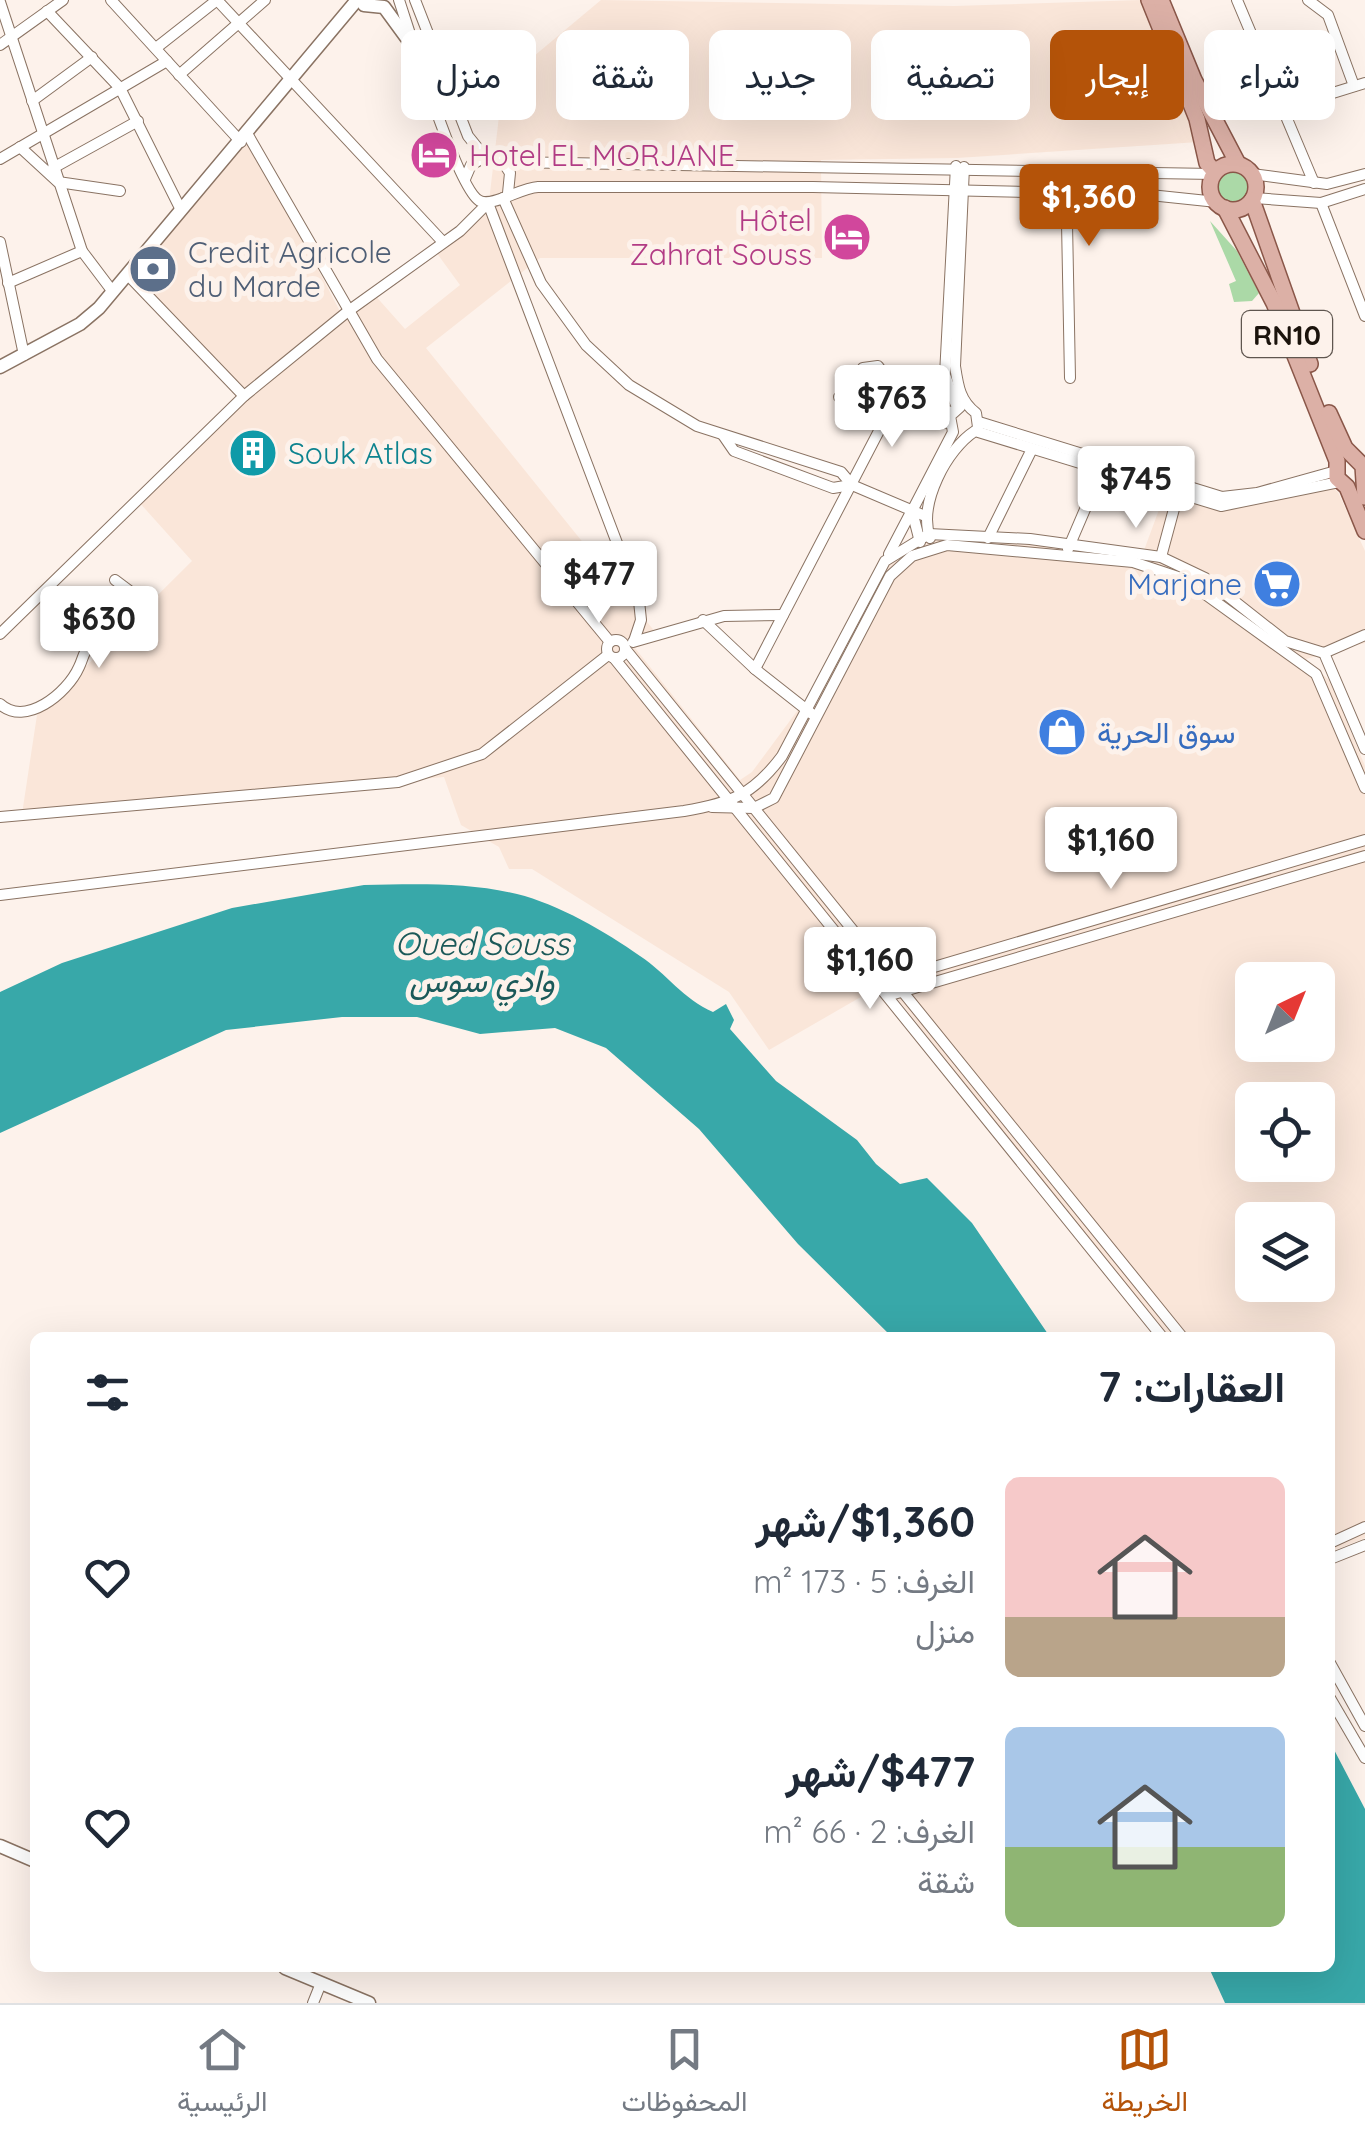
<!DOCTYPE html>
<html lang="ar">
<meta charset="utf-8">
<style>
body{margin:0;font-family:Quicksand,Vazirmatn,sans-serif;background:#f6f6f7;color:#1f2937;direction:rtl;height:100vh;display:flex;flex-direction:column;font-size:38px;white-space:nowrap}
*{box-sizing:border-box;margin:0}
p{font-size:32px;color:#747a83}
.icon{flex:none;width:55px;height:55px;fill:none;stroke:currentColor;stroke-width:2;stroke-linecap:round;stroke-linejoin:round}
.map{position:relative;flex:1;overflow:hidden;direction:ltr}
.details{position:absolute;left:30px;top:1332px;width:1305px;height:640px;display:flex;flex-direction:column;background:#fff;border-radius:15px;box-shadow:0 10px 40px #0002;direction:rtl}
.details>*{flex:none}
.hud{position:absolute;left:30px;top:30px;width:1305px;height:90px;direction:rtl;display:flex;gap:20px}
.needle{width:65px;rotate:43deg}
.buttons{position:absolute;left:1235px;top:962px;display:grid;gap:20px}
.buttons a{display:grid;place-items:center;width:100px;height:100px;border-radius:15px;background:#fff;box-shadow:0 10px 40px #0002;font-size:50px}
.price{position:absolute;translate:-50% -85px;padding:0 22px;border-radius:10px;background:#fff;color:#222;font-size:32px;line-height:65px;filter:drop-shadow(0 2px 5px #0008)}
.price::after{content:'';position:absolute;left:50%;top:60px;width:30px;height:22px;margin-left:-15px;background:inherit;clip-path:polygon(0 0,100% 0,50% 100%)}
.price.current{background:#b45309;color:#fff}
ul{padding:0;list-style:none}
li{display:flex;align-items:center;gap:30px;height:250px;padding:0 50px}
li span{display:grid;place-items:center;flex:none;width:280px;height:200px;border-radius:15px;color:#555}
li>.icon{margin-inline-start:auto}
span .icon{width:120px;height:120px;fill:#fffc;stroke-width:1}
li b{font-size:42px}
h2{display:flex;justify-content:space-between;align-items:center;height:120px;padding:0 50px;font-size:42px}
.pill{padding:0 35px;border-radius:15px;background:#fff;box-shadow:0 10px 40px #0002;font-size:35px;line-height:90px}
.pill.current{background:#b45309;color:#fff}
.menu{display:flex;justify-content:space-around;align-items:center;height:140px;border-top:2px solid #e0e1e3;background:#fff;font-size:28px;color:#747a83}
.menu a{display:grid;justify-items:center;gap:5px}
.menu .current{color:#b45309}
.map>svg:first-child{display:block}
.built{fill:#fae6d9;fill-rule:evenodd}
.green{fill:#abd9a7}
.water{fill:#38a8a9}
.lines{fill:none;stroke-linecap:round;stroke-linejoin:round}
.minor-casing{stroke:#8a7363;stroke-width:12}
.tertiary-casing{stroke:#8a7363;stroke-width:15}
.primary-casing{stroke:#8a5749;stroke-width:18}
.minor{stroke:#fff;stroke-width:10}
.tertiary{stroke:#fff;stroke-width:12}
.primary{stroke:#dcb0a6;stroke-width:15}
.labels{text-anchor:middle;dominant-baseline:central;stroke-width:10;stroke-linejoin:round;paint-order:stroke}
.shield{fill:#fdf2eb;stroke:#5f564f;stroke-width:2.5}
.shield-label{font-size:28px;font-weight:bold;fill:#1b130c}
.hotel-label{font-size:30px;fill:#b23c85;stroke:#fdf2eb;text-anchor:start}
.service-label{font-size:30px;fill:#4e5e75;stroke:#fdf2eb;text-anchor:start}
.culture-label{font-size:30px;fill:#0d838f;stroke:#fdf2eb;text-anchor:start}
.shop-label{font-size:30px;fill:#366cbe;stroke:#fdf2eb;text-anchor:end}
.water-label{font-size:32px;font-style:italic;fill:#1b5959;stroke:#fdf2eb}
</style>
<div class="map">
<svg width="1365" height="2003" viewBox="0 0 1365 2003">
<rect width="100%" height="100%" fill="#fdf2eb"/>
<path class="built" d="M 601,0 L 954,6 L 1141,0 L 1199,142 L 957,158 L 821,160 L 822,258 L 540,258 L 426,348 L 660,638 L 635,648 L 740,780 L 752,772 L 823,676 L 887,564 L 920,537 L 1143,553 L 1167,488 L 1225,505 L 1329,485 L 1338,492 L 1365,551 L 1365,643 L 1306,659 L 1330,681 L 1365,766 L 1365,1538 L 1330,1552 L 1330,1338 L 1167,1337 L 885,983 L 769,1050 L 729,992 L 532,869 L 509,869 L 499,847 L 461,825 L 444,777 L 22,814 L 37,715 L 192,561 L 138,501 L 242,399 L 127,274 L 248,135 L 344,319 L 373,293 L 405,329 L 460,285 L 436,252 L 488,210 L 503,82 ZM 1252,980 L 1318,980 L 1318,1045 L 1252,1045 ZM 1252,1100 L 1318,1100 L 1318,1165 L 1252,1165 ZM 1252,1220 L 1318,1220 L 1318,1285 L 1252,1285 Z"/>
<g class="green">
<circle cx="1233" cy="187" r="16"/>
<path d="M 1210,221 L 1237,251 L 1259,293 L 1252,301 L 1234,302 L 1229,284 L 1236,281 Z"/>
</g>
<g class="water">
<path d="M 364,885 C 414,884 468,882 517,894 C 558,904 606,932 640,956 C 666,973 684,1000 713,1012 L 726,1004 L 734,1020 L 730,1029 L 776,1081 L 857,1140 L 876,1164 L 900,1184 L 927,1178 L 972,1223 L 1050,1337 L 892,1337 L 798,1244 L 699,1129 L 606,1048 L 555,1028 L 480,1034 L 417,1017 L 342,1017 L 226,1030 L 0,1133 L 0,992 L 62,963 L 232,908 Z"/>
<path d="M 1330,1742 L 1365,1809 L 1365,2003 L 1225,2003 L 1209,1968 L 1330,1968 Z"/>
</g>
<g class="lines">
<g class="minor-casing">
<g id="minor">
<path d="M 111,0 L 241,142"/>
<path d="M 217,0 L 443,242"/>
<path d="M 399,0 C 409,30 459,193 480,201 C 493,207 520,188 538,187 L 813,187 L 1150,195 L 1217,202"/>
<path d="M 415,0 L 468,136 L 485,157 L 503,162 L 1214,174"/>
<path d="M 1237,0 L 1314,183"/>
<path d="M 1308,0 L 1328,15 L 1354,86"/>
<path d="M 0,2 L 82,251 L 113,292"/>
<path d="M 47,11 L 120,88 L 181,210"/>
<path d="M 0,45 L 63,0"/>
<path d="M 156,48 L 217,0"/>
<path d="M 179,75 L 265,0"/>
<path d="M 32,101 L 92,57"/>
<path d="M 1281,109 L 1365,83"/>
<path d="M 248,135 L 377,359 L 610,642"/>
<path d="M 20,147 L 58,182 L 120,191"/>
<path d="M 0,159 L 167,61"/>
<path d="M 503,162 L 510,173 L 508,193"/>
<path d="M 956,166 L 945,375 L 957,408"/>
<path d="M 964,167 L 955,366 C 958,386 960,401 976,413 L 978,427"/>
<path d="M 53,168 L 138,121"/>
<path d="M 1066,171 L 1070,378"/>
<path d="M 1252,174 L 1327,184 L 1365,174"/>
<path d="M 465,179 L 471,165 L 485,157"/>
<path d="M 503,198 L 541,283 L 586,345 L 629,385 L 697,426 L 841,472 L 852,485 L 925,516"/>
<path d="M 1254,198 L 1321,203 L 1365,189"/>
<path d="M 488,203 L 639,601 L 641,620 L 634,641"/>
<path d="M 1321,203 L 1365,316"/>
<path d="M 0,242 L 24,355"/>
<path d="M 127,274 L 244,396"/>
<path d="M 8,283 L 82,251"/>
<path d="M 842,386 L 952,412"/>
<path d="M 856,392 L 863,368 L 878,366 L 885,376 L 877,403"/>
<path d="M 839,397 L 887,413 L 949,423"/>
<path d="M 979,422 L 1222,497 L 1257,493 L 1336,471"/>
<path d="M 723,435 L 734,451 L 833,488 L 851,485"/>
<path d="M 930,538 C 918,503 947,449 975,431 L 1221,506 L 1339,482"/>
<path d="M 988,538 L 1032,449"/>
<path d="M 920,542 L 912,511 L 953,432 L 950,416 L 960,407"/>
<path d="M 1068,549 L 1101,472"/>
<path d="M 889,554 L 911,512"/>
<path d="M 1161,557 L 1178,494"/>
<path d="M 703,620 L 755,669"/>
<path d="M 0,634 L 244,396 L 347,312 L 460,231 L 488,203"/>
<circle cx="616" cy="649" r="9"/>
<path d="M 633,642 L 724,616 L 783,615"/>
<path d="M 626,650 L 1183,1338"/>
<path d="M 1324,653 L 1365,635"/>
<path d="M 614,658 L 1163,1338"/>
<path d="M 0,704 C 25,727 67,694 79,667 C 83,659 83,653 89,646 C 104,630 130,617 135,595 L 115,580"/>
<path d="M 812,714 L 755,669 L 894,402"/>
<path d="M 712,807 L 754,808 L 774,798 L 890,576 L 912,556 L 947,545 L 1133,562 L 1184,579 L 1316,674 L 1365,788"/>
<path d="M 0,817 L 398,782 L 482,754 L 608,655"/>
<path d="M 0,895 L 684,811 C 731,803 753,795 782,756 L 885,561 L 929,534 L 1030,539 L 1161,557 L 1205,578 L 1285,641 L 1324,653 L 1365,749"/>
<path d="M 873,985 L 1365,840"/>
<path d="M 894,994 L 1365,856"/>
<path d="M 1330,1543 L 1365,1527"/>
<path d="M 1330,1559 L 1365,1545"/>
<path d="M 1330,1663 L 1365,1726"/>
<path d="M 1330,1698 L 1365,1758"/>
<path d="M 313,2003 L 321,1983"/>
</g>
</g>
<g class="tertiary-casing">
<g id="tertiary">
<path d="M 364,5 L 384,7 L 414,48"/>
<path d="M 0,367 L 80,324 L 99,308 L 357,0"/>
<path d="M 0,1846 L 35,1861"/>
<path d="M 285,1968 L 369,2003"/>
</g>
</g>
<g class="primary-casing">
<g id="primary">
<path d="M 1149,0 L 1197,119 L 1207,163 L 1215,172"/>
<path d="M 1161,0 L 1194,80 L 1238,164"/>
<circle cx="1233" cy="187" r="23"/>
<path d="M 1252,200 L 1310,364"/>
<path d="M 1225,208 L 1274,303 L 1337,461 L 1337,478 L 1347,487 L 1365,531"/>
<path d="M 1329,413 L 1345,448 L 1363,466 L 1365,497"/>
</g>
</g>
<use href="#minor" class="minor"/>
<use href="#tertiary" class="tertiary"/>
<use href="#primary" class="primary"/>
</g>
<defs>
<g id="hotel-disc" transform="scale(2.5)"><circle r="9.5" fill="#d1479c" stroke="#fdf2eb"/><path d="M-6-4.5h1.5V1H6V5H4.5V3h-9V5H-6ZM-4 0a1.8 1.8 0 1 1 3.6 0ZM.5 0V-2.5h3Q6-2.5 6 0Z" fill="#fff"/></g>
<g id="bank-disc" transform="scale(2.5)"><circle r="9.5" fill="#5c6f8a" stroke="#fdf2eb"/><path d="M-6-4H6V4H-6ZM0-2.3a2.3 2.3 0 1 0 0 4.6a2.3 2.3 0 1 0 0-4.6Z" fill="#fff"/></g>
<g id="building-disc" transform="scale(2.5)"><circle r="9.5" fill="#0f9aa8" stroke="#fdf2eb"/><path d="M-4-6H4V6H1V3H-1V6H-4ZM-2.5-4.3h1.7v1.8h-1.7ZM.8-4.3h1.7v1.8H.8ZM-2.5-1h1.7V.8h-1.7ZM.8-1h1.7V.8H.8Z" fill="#fff"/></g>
<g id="supermarket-disc" transform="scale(2.5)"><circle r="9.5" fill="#3f7fe0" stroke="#fdf2eb"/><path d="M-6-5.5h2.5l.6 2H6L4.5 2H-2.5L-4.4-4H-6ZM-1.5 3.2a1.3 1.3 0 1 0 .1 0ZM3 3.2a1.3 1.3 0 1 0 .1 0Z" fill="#fff"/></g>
<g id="shop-disc" transform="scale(2.5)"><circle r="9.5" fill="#3f7fe0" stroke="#fdf2eb"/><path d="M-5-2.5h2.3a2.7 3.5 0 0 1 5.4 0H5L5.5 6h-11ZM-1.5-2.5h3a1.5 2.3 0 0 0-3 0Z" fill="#fff"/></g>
</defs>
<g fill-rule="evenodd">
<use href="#hotel-disc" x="434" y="155"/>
<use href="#hotel-disc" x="847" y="237"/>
<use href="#bank-disc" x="153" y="269"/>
<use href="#building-disc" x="253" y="453"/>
<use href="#supermarket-disc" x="1277" y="584"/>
<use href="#shop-disc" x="1062" y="732"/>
</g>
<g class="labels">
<rect class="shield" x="1242" y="311" width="90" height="46" rx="8"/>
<g class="shield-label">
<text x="1287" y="334">RN10</text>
</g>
<g class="hotel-label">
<text x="469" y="155">Hotel EL MORJANE</text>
<text x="812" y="220" text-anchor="end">Hôtel<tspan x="812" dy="34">Zahrat Souss</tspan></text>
</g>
<g class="service-label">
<text x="188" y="252">Credit Agricole<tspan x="188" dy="34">du Marde</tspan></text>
</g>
<g class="culture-label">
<text x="288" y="453">Souk Atlas</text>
</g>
<g class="shop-label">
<text x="1242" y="584">Marjane</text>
<text x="1097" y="732" text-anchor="start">سوق الحرية</text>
</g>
<g class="water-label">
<text x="482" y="943">Oued Souss<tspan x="482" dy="37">وادي سوس</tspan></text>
</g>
</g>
</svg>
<div class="buttons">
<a><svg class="needle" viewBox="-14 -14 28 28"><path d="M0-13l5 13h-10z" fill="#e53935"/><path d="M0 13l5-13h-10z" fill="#747a83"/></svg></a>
<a><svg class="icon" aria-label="locate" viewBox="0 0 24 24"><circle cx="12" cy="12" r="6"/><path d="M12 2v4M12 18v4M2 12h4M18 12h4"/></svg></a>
<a><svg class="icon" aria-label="layers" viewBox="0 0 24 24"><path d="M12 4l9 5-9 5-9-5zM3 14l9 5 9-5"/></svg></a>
</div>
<b class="price current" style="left:1089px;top:249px">$1,360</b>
<b class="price" style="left:892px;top:450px">$763</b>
<b class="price" style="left:1136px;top:531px">$745</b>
<b class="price" style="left:599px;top:626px">$477</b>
<b class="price" style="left:99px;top:671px">$630</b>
<b class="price" style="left:1111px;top:892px">$1,160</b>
<b class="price" style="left:870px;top:1012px">$1,160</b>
<div class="hud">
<a class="pill">شراء</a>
<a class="pill current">إيجار</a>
<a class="pill">تصفية</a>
<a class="pill">جديد</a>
<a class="pill">شقة</a>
<a class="pill">منزل</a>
</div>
<section class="details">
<h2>العقارات: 7<svg class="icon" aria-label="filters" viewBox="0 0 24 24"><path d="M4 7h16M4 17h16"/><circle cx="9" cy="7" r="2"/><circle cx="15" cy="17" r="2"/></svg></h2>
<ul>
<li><span style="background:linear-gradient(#f6c9c9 70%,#b9a48a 0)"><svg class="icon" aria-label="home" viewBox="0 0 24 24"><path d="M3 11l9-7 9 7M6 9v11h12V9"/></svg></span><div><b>$1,360/شهر</b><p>الغرف: 5 · 173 m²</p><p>منزل</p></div><svg class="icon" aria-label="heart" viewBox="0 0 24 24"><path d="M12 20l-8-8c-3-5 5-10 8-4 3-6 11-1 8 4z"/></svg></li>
<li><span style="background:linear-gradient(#a9c7e8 60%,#8fb573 0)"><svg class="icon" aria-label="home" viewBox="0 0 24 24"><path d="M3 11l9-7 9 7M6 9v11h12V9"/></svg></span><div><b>$477/شهر</b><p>الغرف: 2 · 66 m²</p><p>شقة</p></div><svg class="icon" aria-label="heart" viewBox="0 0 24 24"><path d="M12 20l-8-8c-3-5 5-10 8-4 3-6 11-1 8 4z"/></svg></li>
</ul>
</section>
</div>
<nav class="menu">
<a class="current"><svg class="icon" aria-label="map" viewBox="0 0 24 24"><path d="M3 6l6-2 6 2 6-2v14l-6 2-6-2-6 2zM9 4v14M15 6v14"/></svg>الخريطة</a>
<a><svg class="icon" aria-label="saved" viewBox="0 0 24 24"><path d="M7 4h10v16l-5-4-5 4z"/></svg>المحفوظات</a>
<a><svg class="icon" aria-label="home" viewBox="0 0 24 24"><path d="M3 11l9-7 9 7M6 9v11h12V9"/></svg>الرئيسية</a>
</nav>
